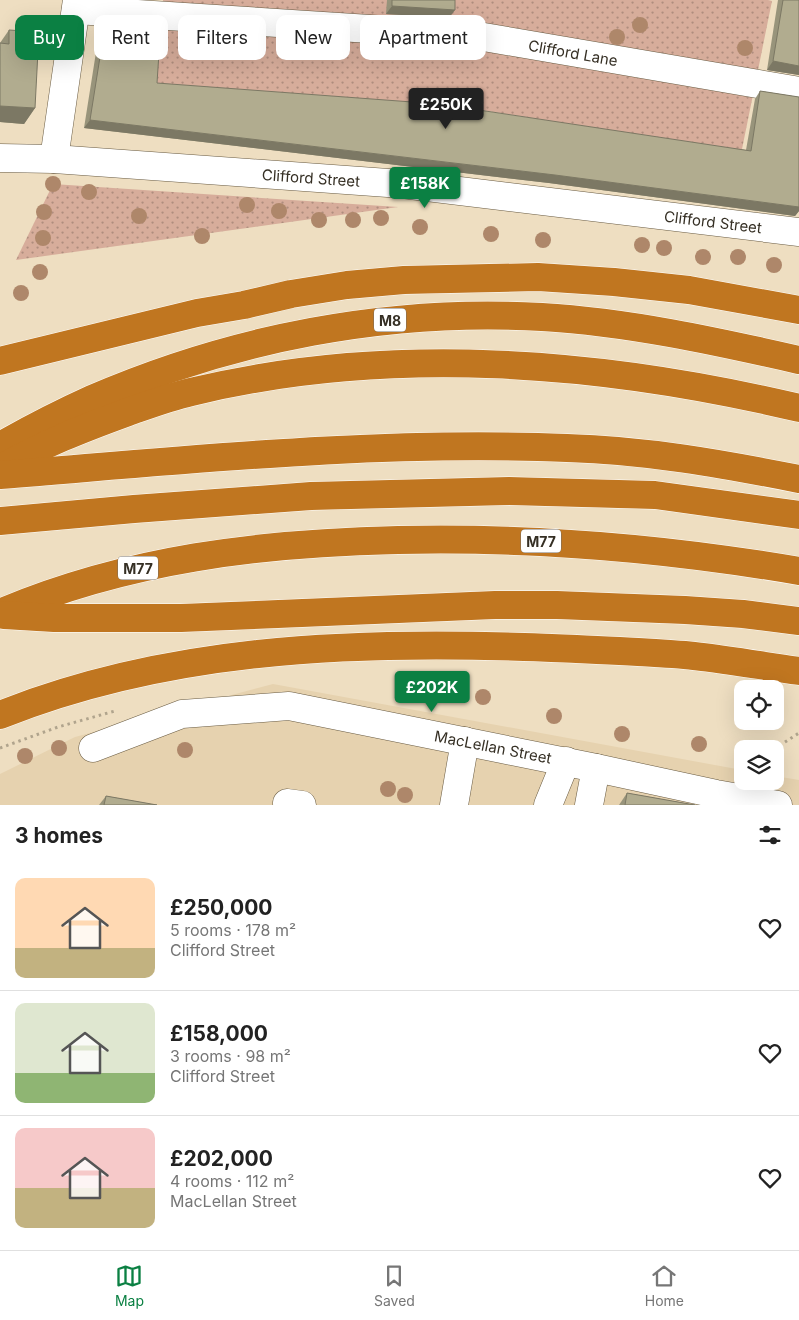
<!DOCTYPE html>
<meta charset="utf-8">
<style>
body{margin:0;font-family:Inter,sans-serif;background:#f2f2f2;color:#222;height:100vh;display:flex;flex-direction:column;font-size:19px;white-space:nowrap}
*{box-sizing:border-box;margin:0}
p{font-size:16px;color:#767676}
.icon{flex:none;width:28px;height:28px;fill:none;stroke:currentColor;stroke-width:2;stroke-linecap:round;stroke-linejoin:round}
.map{position:relative;height:805px;overflow:hidden}
.panel{display:flex;flex-direction:column;background:#fff;flex:1}
.panel>*{flex:none}
.banner{position:absolute;left:15px;top:15px;width:500px;height:45px;display:flex;gap:10px}
.buttons{position:absolute;left:734px;top:680px;display:grid;gap:10px}
.buttons a{display:grid;place-items:center;width:50px;height:50px;border-radius:10px;background:#fff;box-shadow:0 5px 20px #0002;font-size:25px}
.price{position:absolute;translate:-50% -42px;padding:0 11px;border-radius:5px;background:#0b8043;color:#fff;font-size:16px;line-height:32px;filter:drop-shadow(0 1px 2px #0008)}
.price::after{content:'';position:absolute;left:50%;top:30px;width:15px;height:11px;margin-left:-8px;background:inherit;clip-path:polygon(0 0,100% 0,50% 100%)}
.price.selected{background:#222;color:#fff}
ul{padding:0;list-style:none}
li{display:flex;align-items:center;gap:15px;height:125px;padding:0 15px}
li+li{border-top:1px solid #e0e0e0}
li span{display:grid;place-items:center;flex:none;width:140px;height:100px;border-radius:10px;color:#555}
li>.icon{margin-inline-start:auto}
span .icon{width:60px;height:60px;fill:#fffc;stroke-width:1}
li b{font-size:21px}
h2{display:flex;justify-content:space-between;align-items:center;height:60px;padding:0 15px;font-size:21px}
.tag{padding:0 18px;border-radius:10px;background:#fff;box-shadow:0 5px 20px #0002;font-size:18px;line-height:45px}
.tag.selected{background:#0b8043;color:#fff}
.tab-bar{display:flex;justify-content:space-around;align-items:center;height:70px;border-top:1px solid #e0e0e0;background:#fff;font-size:14px;color:#767676}
.tab-bar a{display:grid;justify-items:center;gap:2px}
.tab-bar .selected{color:#0b8043}
.map>svg:first-child{display:block}
.built{fill:#e6d2af}
.grass{fill:url(#grass-dots)}
.lines{fill:none;stroke-linecap:round;stroke-linejoin:round}
.minor-casing{stroke:#695b42;stroke-width:29}
.highway-casing{stroke:#fff;stroke-width:29}
.path{stroke:#b0a48d;stroke-width:3;stroke-dasharray:2.5 4;stroke-linecap:butt}
.minor{stroke:#fff;stroke-width:28}
.highway{stroke:#c07620;stroke-width:28}
.tree{fill:#ae876a}
.wall{fill:#98947b}
.shaded-wall{fill:#7c7864}
.building{fill:#b1ac8f;stroke:#7c7864}
.labels{text-anchor:middle;dominant-baseline:central;stroke-width:4.5;stroke-linejoin:round;paint-order:stroke}
.shield{fill:#fff;stroke:#726d66;stroke-width:1}
.shield-label{font-size:14px;font-weight:bold;fill:#352f24}
.street-label{font-size:15px;fill:#352f24;stroke:#fff}
</style>
<div class="map">
<svg width="799" height="805" viewBox="0 0 799 805">
<defs>
<pattern id="grass-dots" width="8" height="8" patternUnits="userSpaceOnUse" patternTransform="scale(1.25)"><rect width="8" height="8" fill="#d7ad9b"/><path d="M2 2h.1M6 6h.1" fill="none" stroke="#af8d7e" stroke-width="1.8" stroke-linecap="round"/></pattern>
</defs>
<rect width="100%" height="100%" fill="#eedec1"/>
<path class="built" d="M 273,684 L 742,770 L 742,781 L 775,781 L 775,776 L 799,780 L 799,805 L 0,805 L 0,774 L 75,737 Z"/>
<g class="grass">
<path d="M 163,0 L 768,0 L 772,1 L 741,154 L 465,107 L 156,85 Z"/>
<path d="M 53,184 L 398,207 L 16,260 Z"/>
</g>
<g class="lines">
<g class="minor-casing">
<g id="minor">
<path d="M 76,10 L 478,36 L 799,91"/>
<path d="M 0,158 L 54,159 L 402,184 L 799,232"/>
<path d="M 54,159 L 77,0"/>
<path d="M 93,748 L 182,714 L 289,706 L 596,768 L 716,794 L 778,805"/>
<path d="M 287,803 L 302,805"/>
<path d="M 454,805 L 465,741"/>
<path d="M 548,805 L 566,761"/>
<path d="M 589,805 L 596,768"/>
</g>
</g>
<g class="highway-casing">
<g id="highway">
<path d="M 0,361 L 197,313 L 244,305 L 291,294 L 347,285 L 404,280 L 538,277 L 614,282 L 689,290 L 799,310"/>
<path d="M 0,446 C 30,429 61,413 92,399 C 233,338 388,308 542,317 C 628,322 715,341 799,360"/>
<path d="M 0,469 C 40,445 84,428 128,412 C 148,405 169,397 191,392 C 389,344 602,361 799,408"/>
<path d="M 0,475 C 189,460 378,440 567,448 C 645,450 723,464 799,479"/>
<path d="M 0,521 L 134,509 L 311,496 L 509,491 L 655,495 L 799,515"/>
<path d="M 0,613 C 127,559 261,543 398,540 C 534,537 665,548 799,571"/>
<path d="M 4,615 L 54,618 L 181,618 L 495,605 L 557,605 L 685,610 L 743,614 L 799,621"/>
<path d="M 0,715 C 166,649 347,641 524,647 C 562,648 600,650 638,652 C 656,653 676,654 694,656 C 729,660 764,666 799,671"/>
</g>
</g>
<g class="path">
<path d="M 0,748 L 58,727 L 115,711"/>
<path d="M 774,749 L 799,733"/>
</g>
<use href="#minor" class="minor"/>
<use href="#highway" class="highway"/>
</g>
<g class="tree">
<circle cx="640" cy="25" r="8"/>
<circle cx="617" cy="37" r="8"/>
<circle cx="745" cy="48" r="8"/>
<circle cx="53" cy="184" r="8"/>
<circle cx="89" cy="192" r="8"/>
<circle cx="247" cy="205" r="8"/>
<circle cx="279" cy="211" r="8"/>
<circle cx="44" cy="212" r="8"/>
<circle cx="139" cy="216" r="8"/>
<circle cx="381" cy="218" r="8"/>
<circle cx="319" cy="220" r="8"/>
<circle cx="353" cy="220" r="8"/>
<circle cx="420" cy="227" r="8"/>
<circle cx="491" cy="234" r="8"/>
<circle cx="202" cy="236" r="8"/>
<circle cx="43" cy="238" r="8"/>
<circle cx="543" cy="240" r="8"/>
<circle cx="642" cy="245" r="8"/>
<circle cx="664" cy="248" r="8"/>
<circle cx="703" cy="257" r="8"/>
<circle cx="738" cy="257" r="8"/>
<circle cx="774" cy="265" r="8"/>
<circle cx="40" cy="272" r="8"/>
<circle cx="21" cy="293" r="8"/>
<circle cx="483" cy="697" r="8"/>
<circle cx="554" cy="716" r="8"/>
<circle cx="622" cy="734" r="8"/>
<circle cx="699" cy="744" r="8"/>
<circle cx="59" cy="748" r="8"/>
<circle cx="185" cy="750" r="8"/>
<circle cx="25" cy="756" r="8"/>
<circle cx="388" cy="789" r="8"/>
<circle cx="405" cy="795" r="8"/>
</g>
<g class="wall">
<path d="M 387,0 L 455,0 L 449,18 L 386,14 Z"/>
<path d="M 778,0 L 799,0 L 799,75 L 767,70 Z"/>
<path d="M 106,19 L 157,83 L 746,150 L 755,99 L 760,91 L 799,97 L 799,211 L 795,216 L 549,183 L 84,128 L 100,27 Z"/>
<path d="M 9,30 L 35,108 L 24,124 L 0,122 L 0,43 Z"/>
<path d="M 627,793 L 695,805 L 619,805 Z"/>
<path d="M 106,796 L 157,805 L 99,805 Z"/>
</g>
<g class="shaded-wall">
<path d="M 392,6 L 455,10 L 449,18 L 386,14 Z"/>
<path d="M 773,61 L 799,66 L 799,75 L 767,70 Z"/>
<path d="M 0,106 L 35,108 L 24,124 L 0,122 Z"/>
<path d="M 90,120 L 555,175 L 799,207 L 799,211 L 795,216 L 549,183 L 84,128 Z"/>
</g>
<g class="building">
<path d="M 392,0 L 455,0 L 455,10 L 392,6 Z"/>
<path d="M 783,0 L 799,0 L 799,66 L 773,61 Z"/>
<path d="M 106,19 L 161,22 L 157,83 L 439,104 L 751,151 L 760,91 L 799,97 L 799,207 L 555,175 L 90,120 Z"/>
<path d="M 9,30 L 39,32 L 35,108 L 0,106 L 0,43 L 9,44 Z"/>
<path d="M 627,793 L 695,805 L 625,805 Z"/>
<path d="M 106,796 L 157,805 L 104,805 Z"/>
</g>
<g class="labels">
<g class="shield">
<rect x="374" y="308.5" width="32" height="23" rx="4"/>
<rect x="521" y="529.5" width="40" height="23" rx="4"/>
<rect x="118" y="556.5" width="40" height="23" rx="4"/>
</g>
<g class="shield-label">
<text x="390" y="320">M8</text>
<text x="541" y="541">M77</text>
<text x="138" y="568">M77</text>
</g>
<g class="street-label">
<text transform="translate(573 53) rotate(10)">Clifford Lane</text>
<text transform="translate(311 178) rotate(4)">Clifford Street</text>
<text transform="translate(713 222) rotate(7)">Clifford Street</text>
<text transform="translate(493 747) rotate(11)">MacLellan Street</text>
</g>
</g>
</svg>
<div class="buttons">
<a><svg class="icon" aria-label="locate" viewBox="0 0 24 24"><circle cx="12" cy="12" r="6"/><path d="M12 2v4M12 18v4M2 12h4M18 12h4"/></svg></a>
<a><svg class="icon" aria-label="layers" viewBox="0 0 24 24"><path d="M12 4l9 5-9 5-9-5zM3 14l9 5 9-5"/></svg></a>
</div>
<b class="price selected" style="left:446px;top:130px">£250K</b>
<b class="price" style="left:425px;top:209px">£158K</b>
<b class="price" style="left:432px;top:713px">£202K</b>
<div class="banner">
<a class="tag selected">Buy</a>
<a class="tag">Rent</a>
<a class="tag">Filters</a>
<a class="tag">New</a>
<a class="tag">Apartment</a>
</div>
</div>
<section class="panel">
<h2>3 homes<svg class="icon" aria-label="filters" viewBox="0 0 24 24"><path d="M4 7h16M4 17h16"/><circle cx="9" cy="7" r="2"/><circle cx="15" cy="17" r="2"/></svg></h2>
<ul>
<li><span style="background:linear-gradient(#ffd9b3 70%,#c2b280 0)"><svg class="icon" aria-label="home" viewBox="0 0 24 24"><path d="M3 11l9-7 9 7M6 9v11h12V9"/></svg></span><div><b>£250,000</b><p>5 rooms · 178 m²</p><p>Clifford Street</p></div><svg class="icon" aria-label="heart" viewBox="0 0 24 24"><path d="M12 20l-8-8c-3-5 5-10 8-4 3-6 11-1 8 4z"/></svg></li>
<li><span style="background:linear-gradient(#dfe7d0 70%,#8fb573 0)"><svg class="icon" aria-label="home" viewBox="0 0 24 24"><path d="M3 11l9-7 9 7M6 9v11h12V9"/></svg></span><div><b>£158,000</b><p>3 rooms · 98 m²</p><p>Clifford Street</p></div><svg class="icon" aria-label="heart" viewBox="0 0 24 24"><path d="M12 20l-8-8c-3-5 5-10 8-4 3-6 11-1 8 4z"/></svg></li>
<li><span style="background:linear-gradient(#f6c9c9 60%,#c2b280 0)"><svg class="icon" aria-label="home" viewBox="0 0 24 24"><path d="M3 11l9-7 9 7M6 9v11h12V9"/></svg></span><div><b>£202,000</b><p>4 rooms · 112 m²</p><p>MacLellan Street</p></div><svg class="icon" aria-label="heart" viewBox="0 0 24 24"><path d="M12 20l-8-8c-3-5 5-10 8-4 3-6 11-1 8 4z"/></svg></li>
</ul>
</section>
<nav class="tab-bar">
<a class="selected"><svg class="icon" aria-label="map" viewBox="0 0 24 24"><path d="M3 6l6-2 6 2 6-2v14l-6 2-6-2-6 2zM9 4v14M15 6v14"/></svg>Map</a>
<a><svg class="icon" aria-label="saved" viewBox="0 0 24 24"><path d="M7 4h10v16l-5-4-5 4z"/></svg>Saved</a>
<a><svg class="icon" aria-label="home" viewBox="0 0 24 24"><path d="M3 11l9-7 9 7M6 9v11h12V9"/></svg>Home</a>
</nav>
